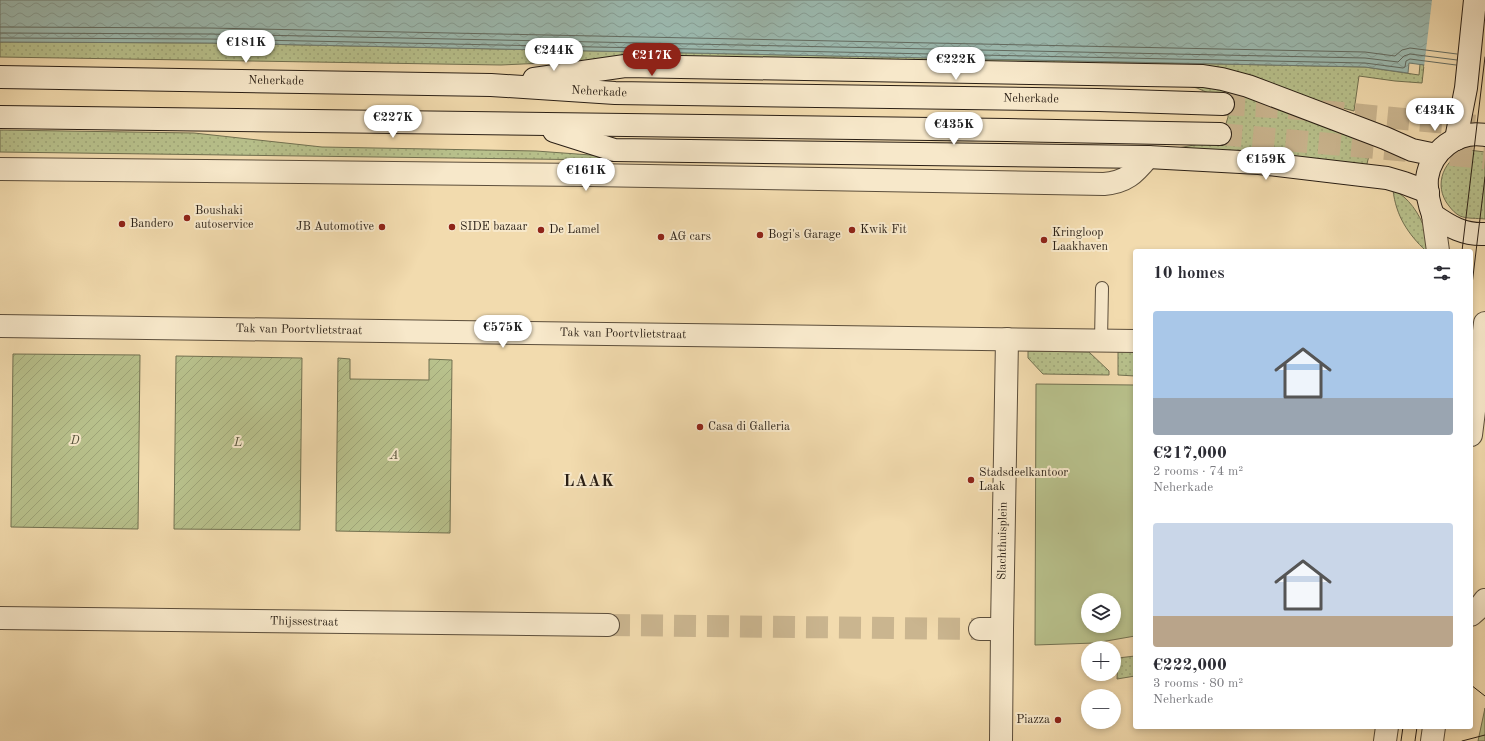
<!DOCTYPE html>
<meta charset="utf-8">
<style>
body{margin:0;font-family:"Old Standard TT",serif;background:#f2f2f3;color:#2b2b33;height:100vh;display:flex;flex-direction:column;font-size:15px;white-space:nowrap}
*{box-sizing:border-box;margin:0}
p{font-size:13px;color:#7c7c81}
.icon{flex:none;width:22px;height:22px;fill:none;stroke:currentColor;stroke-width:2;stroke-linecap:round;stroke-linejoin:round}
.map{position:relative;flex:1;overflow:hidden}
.side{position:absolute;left:1133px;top:249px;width:340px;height:480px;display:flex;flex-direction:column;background:#fff;border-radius:4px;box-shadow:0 2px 6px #0003}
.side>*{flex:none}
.tools{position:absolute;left:1081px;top:593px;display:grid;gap:8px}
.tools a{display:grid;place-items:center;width:40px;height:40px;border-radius:50%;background:#fff;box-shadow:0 2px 6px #0003;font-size:20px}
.price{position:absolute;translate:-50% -34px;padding:0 9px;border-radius:14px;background:#fff;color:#222;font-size:13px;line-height:26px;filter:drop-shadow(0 1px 2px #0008)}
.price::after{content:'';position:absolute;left:50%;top:24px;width:12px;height:9px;margin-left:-6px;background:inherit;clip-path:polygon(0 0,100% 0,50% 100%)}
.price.selected{background:#8f2418;color:#fff}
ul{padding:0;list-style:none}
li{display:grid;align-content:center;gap:8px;height:212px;padding:0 20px}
li span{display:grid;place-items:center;height:124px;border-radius:4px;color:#555}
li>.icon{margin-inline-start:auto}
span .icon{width:72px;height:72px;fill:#fffc;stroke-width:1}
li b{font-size:17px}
h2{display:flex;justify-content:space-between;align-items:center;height:48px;padding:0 20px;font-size:17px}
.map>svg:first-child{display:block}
.grass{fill:url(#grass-dots);stroke:#717050}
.park{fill:#b8c18c;stroke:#717050;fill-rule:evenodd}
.garden{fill:url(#garden-furrows);stroke:#717050}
.water{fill:url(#water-waves);stroke:#6e7c72}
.pier{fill:#f2dbae}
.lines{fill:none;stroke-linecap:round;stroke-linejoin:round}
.shore{stroke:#636c62;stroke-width:1}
.street-tunnel{stroke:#cab58f;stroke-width:22;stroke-dasharray:22 11;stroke-linecap:butt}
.secondary-tunnel{stroke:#cab58f;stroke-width:22;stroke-dasharray:22 11;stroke-linecap:butt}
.lane-casing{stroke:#5c4e3b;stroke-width:14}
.street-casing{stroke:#5c4e3b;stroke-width:24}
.secondary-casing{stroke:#2a1f15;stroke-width:24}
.lane{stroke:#f7e8ca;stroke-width:12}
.street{stroke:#f7e8ca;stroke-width:22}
.secondary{stroke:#f7e8ca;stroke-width:22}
.tram{stroke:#2a1f15;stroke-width:1}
.poi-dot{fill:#8f2418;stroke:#f7e8ca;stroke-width:1.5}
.labels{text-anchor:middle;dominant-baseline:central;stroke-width:4;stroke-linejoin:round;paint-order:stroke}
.street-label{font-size:12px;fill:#2a1f15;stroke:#f7e8ca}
.poi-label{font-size:12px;fill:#2a1f15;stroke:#f7e8ca;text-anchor:start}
.park-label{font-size:12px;font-style:italic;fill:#555039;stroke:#f7e8ca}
.district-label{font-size:16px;font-weight:bold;letter-spacing:1px;fill:#2a1f15;stroke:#f7e8ca}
</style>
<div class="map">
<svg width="1485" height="741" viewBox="0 0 1485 741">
<defs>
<pattern id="grass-dots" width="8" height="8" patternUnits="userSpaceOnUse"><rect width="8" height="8" fill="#b8c18c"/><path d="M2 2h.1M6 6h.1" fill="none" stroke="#9ea578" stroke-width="1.8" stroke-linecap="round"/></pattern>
<pattern id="garden-furrows" width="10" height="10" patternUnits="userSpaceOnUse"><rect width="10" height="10" fill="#b8c18c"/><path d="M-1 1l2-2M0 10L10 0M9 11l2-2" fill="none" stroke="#9ea578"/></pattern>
<pattern id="water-waves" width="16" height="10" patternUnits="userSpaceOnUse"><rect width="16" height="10" fill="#9cbab0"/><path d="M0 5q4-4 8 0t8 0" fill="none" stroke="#879f96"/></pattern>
</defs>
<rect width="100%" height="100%" fill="#f2dbae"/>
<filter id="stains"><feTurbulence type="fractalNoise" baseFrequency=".005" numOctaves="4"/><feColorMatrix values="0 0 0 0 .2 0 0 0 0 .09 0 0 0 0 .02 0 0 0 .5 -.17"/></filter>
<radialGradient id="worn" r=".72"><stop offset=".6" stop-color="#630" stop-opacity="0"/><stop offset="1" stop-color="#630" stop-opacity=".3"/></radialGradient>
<g class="grass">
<path d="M 0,42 L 208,43 L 1365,67 L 1419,75 L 1420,64 L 1424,65 L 1422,83 L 1395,81 L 1359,76 L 1354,111 L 1316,101 L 1268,84 L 609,60 L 501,65 L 0,57 Z"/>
<path d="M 1179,84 L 1230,91 L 1372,143 L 1366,168 L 1178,148 L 1205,143 L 1225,127 L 1228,117 L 1228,113 L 1213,95 L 1197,88 Z"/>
<path d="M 0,130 L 194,133 L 322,147 L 536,151 L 604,156 L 604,160 L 0,152 Z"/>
<path d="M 1469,150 L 1485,152 L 1485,219 C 1477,218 1467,219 1460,216 C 1456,214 1452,210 1449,206 C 1432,185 1444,157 1469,150 Z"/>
<path d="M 1393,190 C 1409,197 1419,214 1425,229 C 1427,236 1427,244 1428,251 L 1426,251 C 1408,234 1396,216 1393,190 Z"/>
<path d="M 1028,351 L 1089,352 L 1109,371 L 1109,375 L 1043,374 L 1028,358 Z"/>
<path d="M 1118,352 L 1135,352 L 1135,376 L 1118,375 Z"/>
<path d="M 1135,656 L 1135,676 L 1117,679 L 1118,658 Z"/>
</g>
<g class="park">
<path d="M 1036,384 L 1135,385 L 1135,636 L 1095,643 L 1035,645 ZM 1088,600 L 1114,600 L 1114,626 L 1088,626 Z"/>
<path d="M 1485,708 L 1485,741 L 1478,741 Z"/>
</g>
<g class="garden">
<path d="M 13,354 L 140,355 L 138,529 L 11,527 Z"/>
<path d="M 176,356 L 302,358 L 300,530 L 174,529 Z"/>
<path d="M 338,358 L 350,359 L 350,379 L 429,380 L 429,359 L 452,360 L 450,533 L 336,531 Z"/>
</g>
<path class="water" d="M 0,0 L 1485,0 L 1485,73 L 1409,63 L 1408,73 L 1365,67 L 208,43 L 0,42 Z"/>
<path class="pier" d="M 1432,0 L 1485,0 L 1485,75 L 1424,67 Z"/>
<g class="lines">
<g class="shore">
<path d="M 0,27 L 209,28 L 1365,52 L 1395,56 L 1402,50 L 1410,48 L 1457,54"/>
<path d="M 0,33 L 209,34 L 1365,58 L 1398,62 L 1404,56 L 1410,54 L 1457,60"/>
<path d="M 0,38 L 209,39 L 1365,63 L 1403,68 L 1405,67 L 1406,61 L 1410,59 L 1456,65"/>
</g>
<path class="street-tunnel" d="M 608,625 L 980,629"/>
<g class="secondary-tunnel">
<path d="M 1223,104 L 1288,108 L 1478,126"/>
<path d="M 1220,134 L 1485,158"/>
</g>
<g class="lane-casing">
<path id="lane" d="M 1101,340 L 1102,288"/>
</g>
<g class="street-casing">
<g id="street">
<path d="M 0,169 L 590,175 L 1104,184 C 1126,182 1134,174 1148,157"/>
<path d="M 1433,215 L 1438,251"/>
<path d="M 0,326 L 1135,341"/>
<path d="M 1471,435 L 1485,323"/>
<path d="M 1471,615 L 1479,608 L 1485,600"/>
<path d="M 0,618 L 608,625"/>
<path d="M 980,629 L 1002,629"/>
<path d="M 1001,741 L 1002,629 L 1007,339"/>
<path d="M 1385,741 L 1387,727"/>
<path d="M 1432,741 L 1434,727"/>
</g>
</g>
<g class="secondary-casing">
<g id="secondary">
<path d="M 0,77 L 491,85 L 615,93 L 1098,100 L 1223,104"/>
<path d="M 534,79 L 625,66 L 1203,76 L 1222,79 L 1248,86 L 1385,138 L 1412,150 L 1436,155"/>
<path d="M 0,117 L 1007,130 L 1220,134"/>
<path d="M 554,131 L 614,150 L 1148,157 L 1259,163 L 1387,178 L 1404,183 L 1428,192"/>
<path d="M 1485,135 C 1457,130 1431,151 1427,178 C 1426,190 1429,204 1433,215 C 1450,227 1464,235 1485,234"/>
<path d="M 1456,139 L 1466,88 L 1475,0"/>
</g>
</g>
<use href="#lane" class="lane"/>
<use href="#street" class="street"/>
<use href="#secondary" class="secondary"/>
<g class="tram">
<path d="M 1462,251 L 1485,57"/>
<path d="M 1471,293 L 1485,177"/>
<path d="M 1471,685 L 1485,696"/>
<path d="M 1401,741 L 1403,727"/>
<path d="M 1415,741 L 1417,727"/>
<path d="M 1462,741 L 1485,735"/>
</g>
</g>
<g class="poi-dot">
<circle cx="187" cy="218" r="4"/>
<circle cx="122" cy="224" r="4"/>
<circle cx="382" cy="227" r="4"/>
<circle cx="452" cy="227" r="4"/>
<circle cx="541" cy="230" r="4"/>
<circle cx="852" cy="230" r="4"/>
<circle cx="760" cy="235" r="4"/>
<circle cx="661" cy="237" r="4"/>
<circle cx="1044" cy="240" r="4"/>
<circle cx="700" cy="427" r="4"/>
<circle cx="971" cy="480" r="4"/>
<circle cx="1058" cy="720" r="4"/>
</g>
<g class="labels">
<g class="street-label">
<text transform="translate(276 81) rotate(1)">Neherkade</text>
<text transform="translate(599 92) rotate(3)">Neherkade</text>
<text transform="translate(1031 99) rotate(1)">Neherkade</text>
<text transform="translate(299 330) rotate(1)">Tak van Poortvlietstraat</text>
<text transform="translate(623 334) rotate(1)">Tak van Poortvlietstraat</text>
<text transform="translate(1003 541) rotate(-89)">Slachthuisplein</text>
<text transform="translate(304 622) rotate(1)">Thijssestraat</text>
</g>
<g class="poi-label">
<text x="195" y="211">Boushaki<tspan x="195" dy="14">autoservice</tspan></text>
<text x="130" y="224">Bandero</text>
<text x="374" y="227" text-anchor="end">JB Automotive</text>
<text x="460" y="227">SIDE bazaar</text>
<text x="549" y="230">De Lamel</text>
<text x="860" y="230">Kwik Fit</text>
<text x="1052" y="233">Kringloop<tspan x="1052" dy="14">Laakhaven</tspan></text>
<text x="768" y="235">Bogi's Garage</text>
<text x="669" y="237">AG cars</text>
<text x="708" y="427">Casa di Galleria</text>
<text x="979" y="473">Stadsdeelkantoor<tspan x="979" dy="14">Laak</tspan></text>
<text x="1050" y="720" text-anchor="end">Piazza</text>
</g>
<g class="park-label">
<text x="75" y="441">D</text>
<text x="238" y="443">L</text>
<text x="394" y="456">A</text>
</g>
<g class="district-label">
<text x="589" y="482">LAAK</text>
</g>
</g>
<rect width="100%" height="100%" filter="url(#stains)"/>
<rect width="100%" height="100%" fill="url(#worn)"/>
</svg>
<div class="tools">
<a><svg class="icon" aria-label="layers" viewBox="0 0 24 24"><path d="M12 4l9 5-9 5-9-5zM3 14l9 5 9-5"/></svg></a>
<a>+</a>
<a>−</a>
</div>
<b class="price" style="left:246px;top:64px">€181K</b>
<b class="price" style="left:554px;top:72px">€244K</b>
<b class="price selected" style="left:652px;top:77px">€217K</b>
<b class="price" style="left:956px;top:81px">€222K</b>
<b class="price" style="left:1435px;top:132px">€434K</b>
<b class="price" style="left:393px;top:139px">€227K</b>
<b class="price" style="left:954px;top:146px">€435K</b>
<b class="price" style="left:1266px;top:181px">€159K</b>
<b class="price" style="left:586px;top:192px">€161K</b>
<b class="price" style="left:503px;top:349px">€575K</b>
<section class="side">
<h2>10 homes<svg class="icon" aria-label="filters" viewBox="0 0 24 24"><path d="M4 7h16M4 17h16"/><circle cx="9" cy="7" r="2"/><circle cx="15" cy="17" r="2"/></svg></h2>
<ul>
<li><span style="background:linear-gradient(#a9c7e8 70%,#9aa5b1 0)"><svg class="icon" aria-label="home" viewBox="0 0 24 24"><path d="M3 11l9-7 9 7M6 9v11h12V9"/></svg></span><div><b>€217,000</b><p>2 rooms · 74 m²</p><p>Neherkade</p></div></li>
<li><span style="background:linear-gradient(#c9d6e8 75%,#b9a48a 0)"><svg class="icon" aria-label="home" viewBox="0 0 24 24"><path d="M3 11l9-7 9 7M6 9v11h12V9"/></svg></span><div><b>€222,000</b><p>3 rooms · 80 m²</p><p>Neherkade</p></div></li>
</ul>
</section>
</div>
